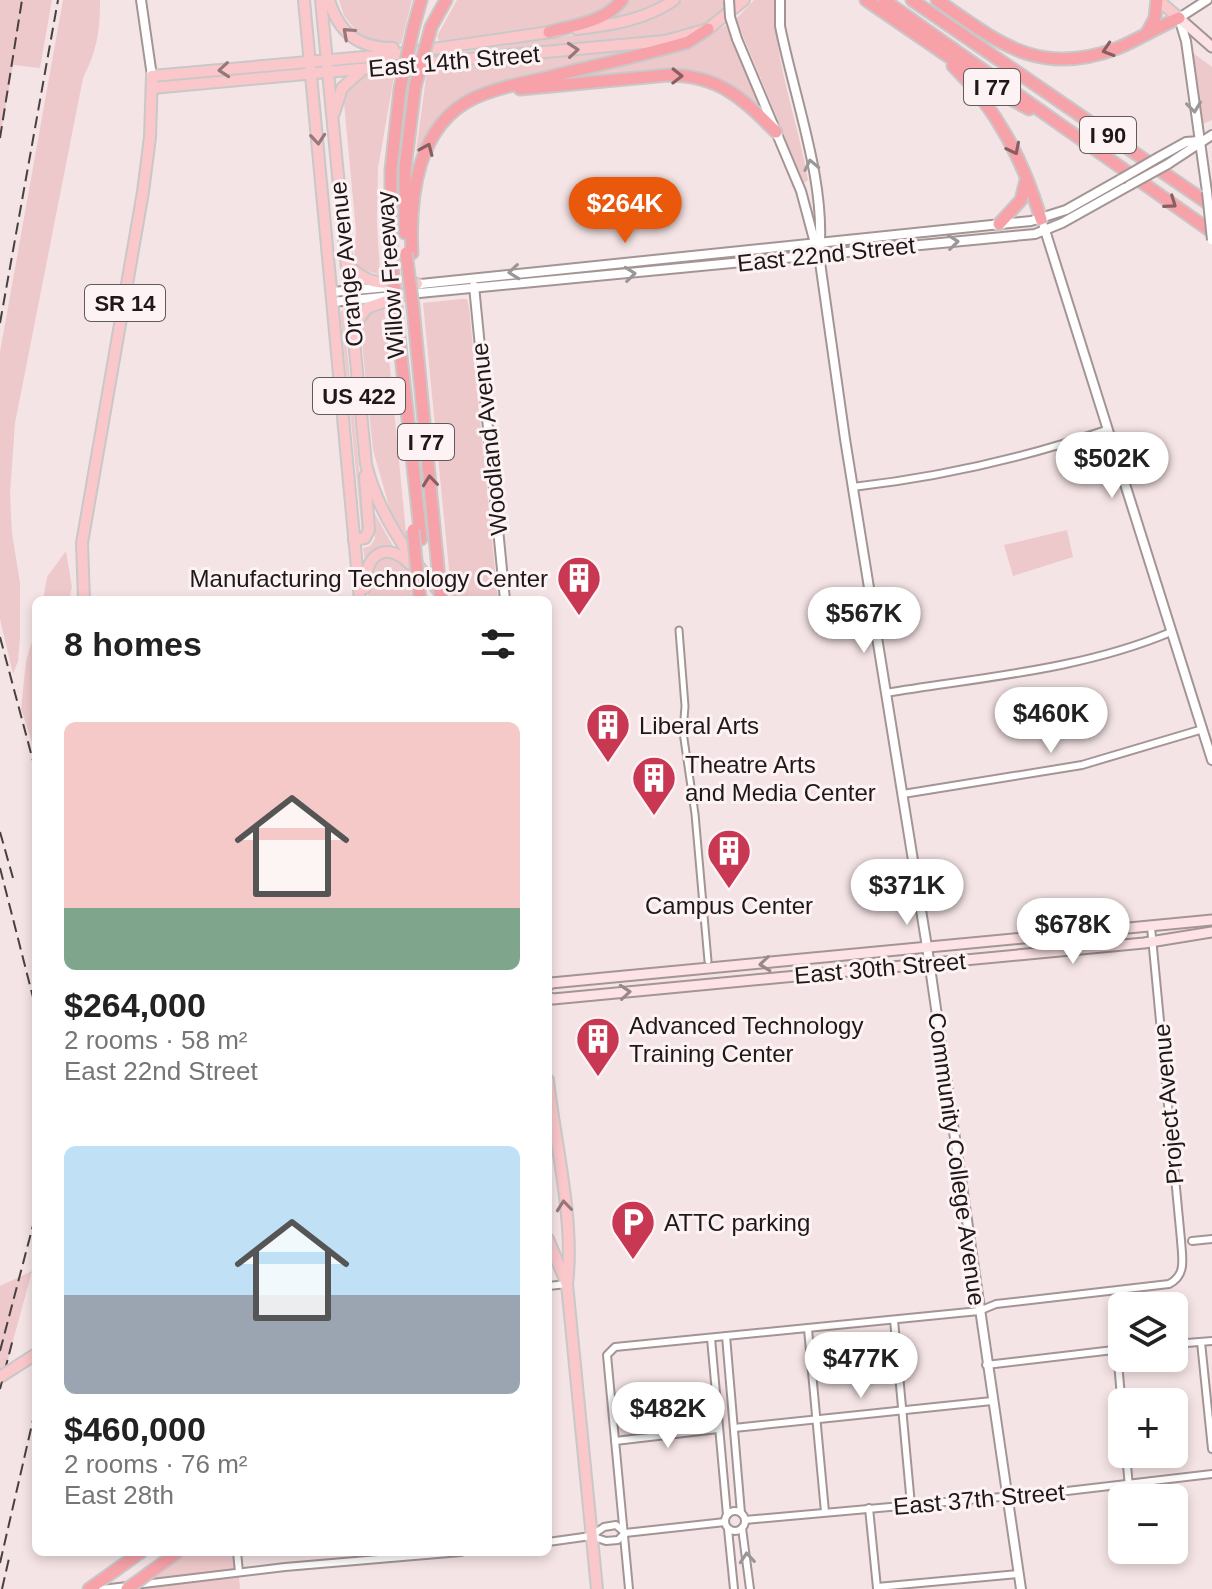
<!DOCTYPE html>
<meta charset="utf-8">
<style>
body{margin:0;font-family:Helvetica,sans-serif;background:#f6f6f6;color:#222;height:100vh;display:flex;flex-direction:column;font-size:30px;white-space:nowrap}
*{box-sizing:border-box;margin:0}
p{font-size:26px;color:#767676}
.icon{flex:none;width:44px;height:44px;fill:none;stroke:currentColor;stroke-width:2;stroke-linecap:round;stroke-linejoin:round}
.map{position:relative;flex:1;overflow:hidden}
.sheet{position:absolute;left:32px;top:596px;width:520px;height:960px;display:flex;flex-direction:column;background:#fff;border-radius:12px;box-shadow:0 4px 12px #0003}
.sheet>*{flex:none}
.tools{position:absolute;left:1108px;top:1292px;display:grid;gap:16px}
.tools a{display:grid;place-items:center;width:80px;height:80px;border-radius:12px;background:#fff;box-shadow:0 4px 12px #0003;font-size:40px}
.price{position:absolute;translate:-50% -68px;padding:0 18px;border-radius:28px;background:#fff;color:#222;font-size:26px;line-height:52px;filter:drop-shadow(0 2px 4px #0008)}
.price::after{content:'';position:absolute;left:50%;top:48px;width:24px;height:18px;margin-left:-12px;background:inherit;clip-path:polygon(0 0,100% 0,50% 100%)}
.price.selected{background:#ea580c;color:#fff}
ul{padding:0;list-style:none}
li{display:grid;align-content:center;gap:16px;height:424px;padding:0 32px}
li span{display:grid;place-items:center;height:248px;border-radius:12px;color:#555}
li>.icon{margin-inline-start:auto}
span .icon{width:144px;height:144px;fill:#fffc;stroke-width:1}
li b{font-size:34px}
h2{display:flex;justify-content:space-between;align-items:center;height:96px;padding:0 32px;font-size:34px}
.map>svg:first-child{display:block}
.green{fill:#eec9cb}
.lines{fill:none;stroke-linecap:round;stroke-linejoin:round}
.pedestrian-casing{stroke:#a49595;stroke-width:9}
.minor-casing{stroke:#a49595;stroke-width:10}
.tertiary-casing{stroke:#a49595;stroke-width:12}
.secondary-casing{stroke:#a49595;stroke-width:13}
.primary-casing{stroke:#c9c8c8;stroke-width:14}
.motorway-casing{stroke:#c9c8c8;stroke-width:15}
.pedestrian{stroke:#fff;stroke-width:5}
.minor{stroke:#fff;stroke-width:6}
.tertiary{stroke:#fff;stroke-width:8}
.secondary{stroke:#fde3e5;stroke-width:9}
.primary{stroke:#fac7cb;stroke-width:10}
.motorway{stroke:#f7a2a9;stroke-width:11}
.rail{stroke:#484040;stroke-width:2;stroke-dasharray:12 6;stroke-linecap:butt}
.tertiary-bridge-casing{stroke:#a49595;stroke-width:12;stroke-linecap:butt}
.primary-bridge-casing{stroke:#c9c8c8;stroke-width:14;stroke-linecap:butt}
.motorway-bridge-casing{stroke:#c9c8c8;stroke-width:15;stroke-linecap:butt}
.tertiary-bridge{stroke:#fff;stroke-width:8}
.primary-bridge{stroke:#fac7cb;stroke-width:10}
.motorway-bridge{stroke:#f7a2a9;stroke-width:11}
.oneway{stroke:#97787a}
.oneway2{stroke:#8a5d60}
.oneway3{stroke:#9a9797}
.oneway4{stroke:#998889}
.labels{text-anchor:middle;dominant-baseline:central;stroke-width:6;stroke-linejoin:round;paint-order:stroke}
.shield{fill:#fef3f4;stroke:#615a5a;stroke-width:2}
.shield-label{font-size:22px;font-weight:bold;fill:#1e1818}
.street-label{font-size:24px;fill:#1e1818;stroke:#fef3f4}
.poi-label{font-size:24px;fill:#1e1818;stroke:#fef3f4;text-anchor:start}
</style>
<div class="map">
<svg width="1212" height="1589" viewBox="0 0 1212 1589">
<rect width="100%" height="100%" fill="#f5e4e5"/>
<g class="green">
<path d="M 0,0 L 52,0 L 40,68 L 13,65 L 0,138 Z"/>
<path d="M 63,0 L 100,0 C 100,32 97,50 83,78 L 15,423 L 10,494 L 12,533 L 20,583 L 20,637 L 18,661 L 13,674 L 0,619 L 0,352 Z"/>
<path d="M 339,0 L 412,0 L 401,44 L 381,44 L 357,36 L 358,33 L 344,16 Z"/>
<path d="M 457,0 L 617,0 L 608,10 L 581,21 L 439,41 L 437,36 Z"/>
<path d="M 628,0 L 666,0 L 650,9 L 606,21 Z"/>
<path d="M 682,0 L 735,0 C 717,19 697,28 673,36 L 451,58 L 451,54 L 636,25 L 661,14 Z"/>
<path d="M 754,0 L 775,0 C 772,54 799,125 808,180 L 804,183 L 736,19 Z"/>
<path d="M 726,25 L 760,102 L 755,104 L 710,77 L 583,80 L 582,74 L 693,44 Z"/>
<path d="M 623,51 L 624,54 L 470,94 L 444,112 L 416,152 L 427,70 Z"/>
<path d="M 1193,53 L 1212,67 L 1212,120 L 1200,125 Z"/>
<path d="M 395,71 L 378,168 L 377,222 L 380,275 L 361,269 L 354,258 L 356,231 L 344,103 C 350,74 367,72 395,71 Z"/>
<path d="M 461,299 L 467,299 L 469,307 L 498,600 L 452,600 L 423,303 Z"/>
<path d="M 384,307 L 407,543 L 386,508 L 389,506 L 373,450 L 361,333 C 362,318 369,312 384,307 Z"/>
<path d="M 343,310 L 365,526 L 362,532 L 340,312 Z"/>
<path d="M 375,514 L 393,546 L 376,551 L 365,560 L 363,548 L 370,546 L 375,539 L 373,515 Z"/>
<path d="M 1067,530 L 1073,557 L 1013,576 L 1004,545 Z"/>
<path d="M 66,551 L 72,587 L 69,600 L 43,600 L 47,577 Z"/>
<path d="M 385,556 L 392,556 L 409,567 L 412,600 L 368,600 C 368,582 366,564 385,556 Z"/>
<path d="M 36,629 L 36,754 L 21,709 L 26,661 Z"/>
<path d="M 32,1271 L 4,1374 L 0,1377 L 0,1286 Z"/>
<path d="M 178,1552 L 237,1552 L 240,1589 L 127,1589 Z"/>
</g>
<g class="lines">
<g class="pedestrian-casing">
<path id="pedestrian" d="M 679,630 L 685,706 L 683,732 L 695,814 L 708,961"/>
</g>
<g class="minor-casing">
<g id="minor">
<path d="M 853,487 C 940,477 1024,458 1106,430"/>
<path d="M 886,693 C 982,677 1081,670 1171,632"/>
<path d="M 903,794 L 1082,765 L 1203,729"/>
<path d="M 1192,1241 L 1212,1239"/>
<path d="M 548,1286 L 567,1284"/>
<path d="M 894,1320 L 911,1505"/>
<path d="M 808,1329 L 825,1512"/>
<path d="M 726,1336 L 741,1513"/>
<path d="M 711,1338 L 727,1515"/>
<path d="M 1201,1342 L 1212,1449"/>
<path d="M 1174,1344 L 1212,1341"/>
<path d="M 1117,1350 L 1122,1409"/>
<path d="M 986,1365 L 1122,1349"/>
<path d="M 734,1428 L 992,1401"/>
<path d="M 615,1441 L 718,1429"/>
<path d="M 1126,1454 L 1130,1498"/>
<path d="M 1152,1481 L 1154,1498"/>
<path d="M 869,1508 L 877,1588"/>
<circle cx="735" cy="1521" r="10"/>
<path d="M 745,1520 L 1067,1491 L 1212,1474"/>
<path d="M 742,1528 L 750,1589"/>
<path d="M 728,1529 L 734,1589"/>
<path d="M 591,1536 L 606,1541 L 618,1540 L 625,1533 L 725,1522"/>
<path d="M 548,1542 L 591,1536 L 604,1527 L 616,1525 L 623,1531"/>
<path d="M 237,1552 L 239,1572"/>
<path d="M 877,1587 L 1019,1574"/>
<path d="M 102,1589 L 285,1567 L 461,1552"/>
<path d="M 629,1589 L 607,1355 L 615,1347 L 979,1311 L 996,1304 L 1169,1284 C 1187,1275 1182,1258 1181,1240 L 1151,927"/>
</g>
</g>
<g class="tertiary-casing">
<g id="tertiary">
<path d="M 141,0 L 152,76"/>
<path d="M 780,0 L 780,26 C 794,97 827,184 819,255 L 845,439 L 927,947 L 1021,1589"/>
<path d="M 1207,0 L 1179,18 L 1186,41 L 1207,192"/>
<path d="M 737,39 L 801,191 L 816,247"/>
<path d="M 1159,157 L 1186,142 L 1199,141"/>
<path d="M 1168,164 L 1212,135"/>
<path d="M 1044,227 L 1212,760"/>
<path d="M 411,285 L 1031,221 L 1066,210 L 1121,179"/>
<path d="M 474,286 L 505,600"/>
<path d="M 332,292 L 389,287"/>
<path d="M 409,294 L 1035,234 L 1062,223 L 1130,185"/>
<path d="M 333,302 L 392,296"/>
</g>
</g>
<g class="secondary-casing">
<g id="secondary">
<path d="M 1179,18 L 1212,47"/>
<path d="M 548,986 L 551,983 L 1212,920"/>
<path d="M 548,997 L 553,999 L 1144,943 L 1212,932"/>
</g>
</g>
<g class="primary-casing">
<g id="primary">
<path d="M 304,0 L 360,600"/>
<path d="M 321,0 L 366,464 C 378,514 408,555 441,594"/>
<path d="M 329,0 C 339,33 358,48 393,48"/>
<path d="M 1158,0 L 1179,18"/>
<path d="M 577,29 C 612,25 645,20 674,0"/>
<path d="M 152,88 L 665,41 L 708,29 L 744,0"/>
<path d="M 334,113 L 342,88 L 361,71"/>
<path d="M 347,263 C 368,289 387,281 417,284"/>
<path d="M 353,327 L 367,308 L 403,295"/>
<path d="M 354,540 L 365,538 L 369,530 L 365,476"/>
<path d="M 365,588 C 364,556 385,539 410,564"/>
<path d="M 84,600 L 82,543 L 143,192 L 150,137 L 152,76 L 398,54 L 557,31"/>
<path d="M 548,1080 C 555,1143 575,1221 567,1284 L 597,1589"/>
<path d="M 548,1141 L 551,1122"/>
<path d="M 548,1239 L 566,1282"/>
</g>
</g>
<g class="motorway-casing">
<g id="motorway">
<path d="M 866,0 L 1009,98 L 1029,109"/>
<path d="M 884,0 L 1212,232"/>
<path d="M 912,0 L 1212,206"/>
<path d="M 937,0 C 999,43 1039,78 1118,48 C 1139,39 1158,27 1179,18"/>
<path d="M 431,27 L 446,0"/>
<path d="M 413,29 L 421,0"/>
<path d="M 549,32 C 575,25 605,22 622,0"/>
<path d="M 1147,33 L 1155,18 L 1157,0"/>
<path d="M 953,66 C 997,109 1023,160 1041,219"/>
<path d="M 520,89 L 668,75 C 719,75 742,98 776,132"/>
<path d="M 999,224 L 1021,200 L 1026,180"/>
<path d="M 405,233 L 405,168 L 415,87"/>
<path d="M 412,253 C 409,197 417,125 474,98 C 496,88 522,83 545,78 C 592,66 641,56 688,42 L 708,29"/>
<path d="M 391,255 L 391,170 L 400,89"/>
<path d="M 413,307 L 437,558"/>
<path d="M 398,328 L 421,539"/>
<path d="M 89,1589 L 141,1552"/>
</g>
</g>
<use href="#pedestrian" class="pedestrian"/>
<use href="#minor" class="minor"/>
<use href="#tertiary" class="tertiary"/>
<use href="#secondary" class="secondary"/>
<use href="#primary" class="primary"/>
<use href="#motorway" class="motorway"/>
<g class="rail">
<path d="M 0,138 L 22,0"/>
<path d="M 0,323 L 58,0"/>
<path d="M 0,637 L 36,772"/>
<path d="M 0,832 L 13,878"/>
<path d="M 0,868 L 36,1009"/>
<path d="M 0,1351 L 36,1214"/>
<path d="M 0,1389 L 13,1339"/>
<path d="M 0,1563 L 36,1407"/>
<path d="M 2,1589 L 10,1554"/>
</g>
<g class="tertiary-bridge-casing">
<g id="tertiary-bridge">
<path d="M 729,0 L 730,17 L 737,39"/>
<path d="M 1121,179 L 1159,157"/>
<path d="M 1130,185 L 1168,164"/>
<path d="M 1207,192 L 1212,240"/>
</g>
</g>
<g class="primary-bridge-casing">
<path id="primary-bridge" d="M 0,1377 L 36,1354"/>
</g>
<g class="motorway-bridge-casing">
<g id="motorway-bridge">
<path d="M 415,87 L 431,27"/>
<path d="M 400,89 L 413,29"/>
<path d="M 406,253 L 413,307"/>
<path d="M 391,255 L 398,328"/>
<path d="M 413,530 L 420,600"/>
<path d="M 437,558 L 441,600"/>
<path d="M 127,1589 L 178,1552"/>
</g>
</g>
<use href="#tertiary-bridge" class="tertiary-bridge"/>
<use href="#primary-bridge" class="primary-bridge"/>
<use href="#motorway-bridge" class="motorway-bridge"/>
</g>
<defs><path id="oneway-chevron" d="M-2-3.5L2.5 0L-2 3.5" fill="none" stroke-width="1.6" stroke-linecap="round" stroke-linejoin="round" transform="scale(2)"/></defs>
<g class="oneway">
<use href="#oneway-chevron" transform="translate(348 33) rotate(-138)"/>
<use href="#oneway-chevron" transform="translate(573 50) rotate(-5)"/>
<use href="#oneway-chevron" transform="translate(224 70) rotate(175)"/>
<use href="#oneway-chevron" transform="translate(318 139) rotate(85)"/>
<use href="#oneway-chevron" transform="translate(564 1206) rotate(-96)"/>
</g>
<g class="oneway2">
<use href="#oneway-chevron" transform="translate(1108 50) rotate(162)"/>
<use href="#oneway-chevron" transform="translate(677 76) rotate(1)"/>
<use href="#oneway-chevron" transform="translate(427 149) rotate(-67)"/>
<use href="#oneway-chevron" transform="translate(1014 149) rotate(63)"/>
<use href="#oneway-chevron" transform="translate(1171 203) rotate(35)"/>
<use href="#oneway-chevron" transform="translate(430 481) rotate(-96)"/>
</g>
<g class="oneway3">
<use href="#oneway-chevron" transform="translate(1194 107) rotate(83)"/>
<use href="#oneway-chevron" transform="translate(811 165) rotate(-102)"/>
<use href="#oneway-chevron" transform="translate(953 242) rotate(-6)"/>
<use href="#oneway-chevron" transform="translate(514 272) rotate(174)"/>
<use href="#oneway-chevron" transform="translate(630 274) rotate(-6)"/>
<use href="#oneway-chevron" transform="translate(747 1558) rotate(-95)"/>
</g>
<g class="oneway4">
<use href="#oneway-chevron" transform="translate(765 964) rotate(174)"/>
<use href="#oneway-chevron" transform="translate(625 992) rotate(-5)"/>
</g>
<defs>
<g id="building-pin" transform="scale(2.3)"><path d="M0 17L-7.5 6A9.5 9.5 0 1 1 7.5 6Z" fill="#c83853" stroke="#fef3f4"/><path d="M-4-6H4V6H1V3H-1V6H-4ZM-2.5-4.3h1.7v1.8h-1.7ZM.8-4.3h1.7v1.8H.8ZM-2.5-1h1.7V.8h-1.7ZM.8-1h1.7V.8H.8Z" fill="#fff"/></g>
<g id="parking-pin" transform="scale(2.3)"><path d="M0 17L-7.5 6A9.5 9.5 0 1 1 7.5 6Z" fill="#c83853" stroke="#fef3f4"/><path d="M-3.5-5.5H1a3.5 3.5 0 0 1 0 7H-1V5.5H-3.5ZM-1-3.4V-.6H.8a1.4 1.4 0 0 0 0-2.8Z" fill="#fff"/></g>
</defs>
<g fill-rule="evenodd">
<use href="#building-pin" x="579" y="578"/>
<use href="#building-pin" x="608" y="725"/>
<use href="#building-pin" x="654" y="778"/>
<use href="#building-pin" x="729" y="851"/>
<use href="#building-pin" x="598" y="1039"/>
<use href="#parking-pin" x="633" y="1222"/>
</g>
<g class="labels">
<g class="shield">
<rect x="964" y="69" width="56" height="36" rx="6"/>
<rect x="1080" y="117" width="56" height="36" rx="6"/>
<rect x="85" y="285" width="80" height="36" rx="6"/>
<rect x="313" y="378" width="92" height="36" rx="6"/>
<rect x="398" y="424" width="56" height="36" rx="6"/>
</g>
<g class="shield-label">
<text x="992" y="87">I 77</text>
<text x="1108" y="135">I 90</text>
<text x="125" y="303">SR 14</text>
<text x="359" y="396">US 422</text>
<text x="426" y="442">I 77</text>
</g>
<g class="street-label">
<text transform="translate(454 61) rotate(-5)">East 14th Street</text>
<text transform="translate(826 254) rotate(-6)">East 22nd Street</text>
<text transform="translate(346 264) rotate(-96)">Orange Avenue</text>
<text transform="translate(390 275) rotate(-94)">Willow Freeway</text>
<text transform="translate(489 439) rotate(-96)">Woodland Avenue</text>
<text transform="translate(880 968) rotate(-5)">East 30th Street</text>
<text transform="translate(1168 1104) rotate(-95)">Project Avenue</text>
<text transform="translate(957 1159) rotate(82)">Community College Avenue</text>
<text transform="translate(979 1499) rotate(-5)">East 37th Street</text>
</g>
<g class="poi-label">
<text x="548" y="578" text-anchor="end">Manufacturing Technology Center</text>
<text x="639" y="725">Liberal Arts</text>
<text x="685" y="764">Theatre Arts<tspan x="685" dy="28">and Media Center</tspan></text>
<text x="729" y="905" text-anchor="middle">Campus Center</text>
<text x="629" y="1025">Advanced Technology<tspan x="629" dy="28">Training Center</tspan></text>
<text x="664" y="1222">ATTC parking</text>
</g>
</g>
</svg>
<div class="tools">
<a><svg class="icon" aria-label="layers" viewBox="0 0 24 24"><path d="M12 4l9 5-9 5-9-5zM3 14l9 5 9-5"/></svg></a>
<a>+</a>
<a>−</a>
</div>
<b class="price selected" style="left:625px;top:245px">$264K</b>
<b class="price" style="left:1112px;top:500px">$502K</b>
<b class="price" style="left:864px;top:655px">$567K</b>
<b class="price" style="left:1051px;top:755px">$460K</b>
<b class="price" style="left:907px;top:927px">$371K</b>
<b class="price" style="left:1073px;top:966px">$678K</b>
<b class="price" style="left:861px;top:1400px">$477K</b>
<b class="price" style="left:668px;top:1450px">$482K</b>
<section class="sheet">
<h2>8 homes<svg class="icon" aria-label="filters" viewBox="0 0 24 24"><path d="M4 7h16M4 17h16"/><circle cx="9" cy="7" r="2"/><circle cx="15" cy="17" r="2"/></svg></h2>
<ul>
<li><span style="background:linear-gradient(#f6c9c9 75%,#7fa58c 0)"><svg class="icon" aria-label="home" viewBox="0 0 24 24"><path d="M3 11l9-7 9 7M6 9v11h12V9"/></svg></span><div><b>$264,000</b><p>2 rooms · 58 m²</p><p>East 22nd Street</p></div></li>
<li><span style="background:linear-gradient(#bfe0f5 60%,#9aa5b1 0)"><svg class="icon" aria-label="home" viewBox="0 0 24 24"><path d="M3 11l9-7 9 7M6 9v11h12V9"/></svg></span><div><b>$460,000</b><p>2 rooms · 76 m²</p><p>East 28th</p></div></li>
</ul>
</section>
</div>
